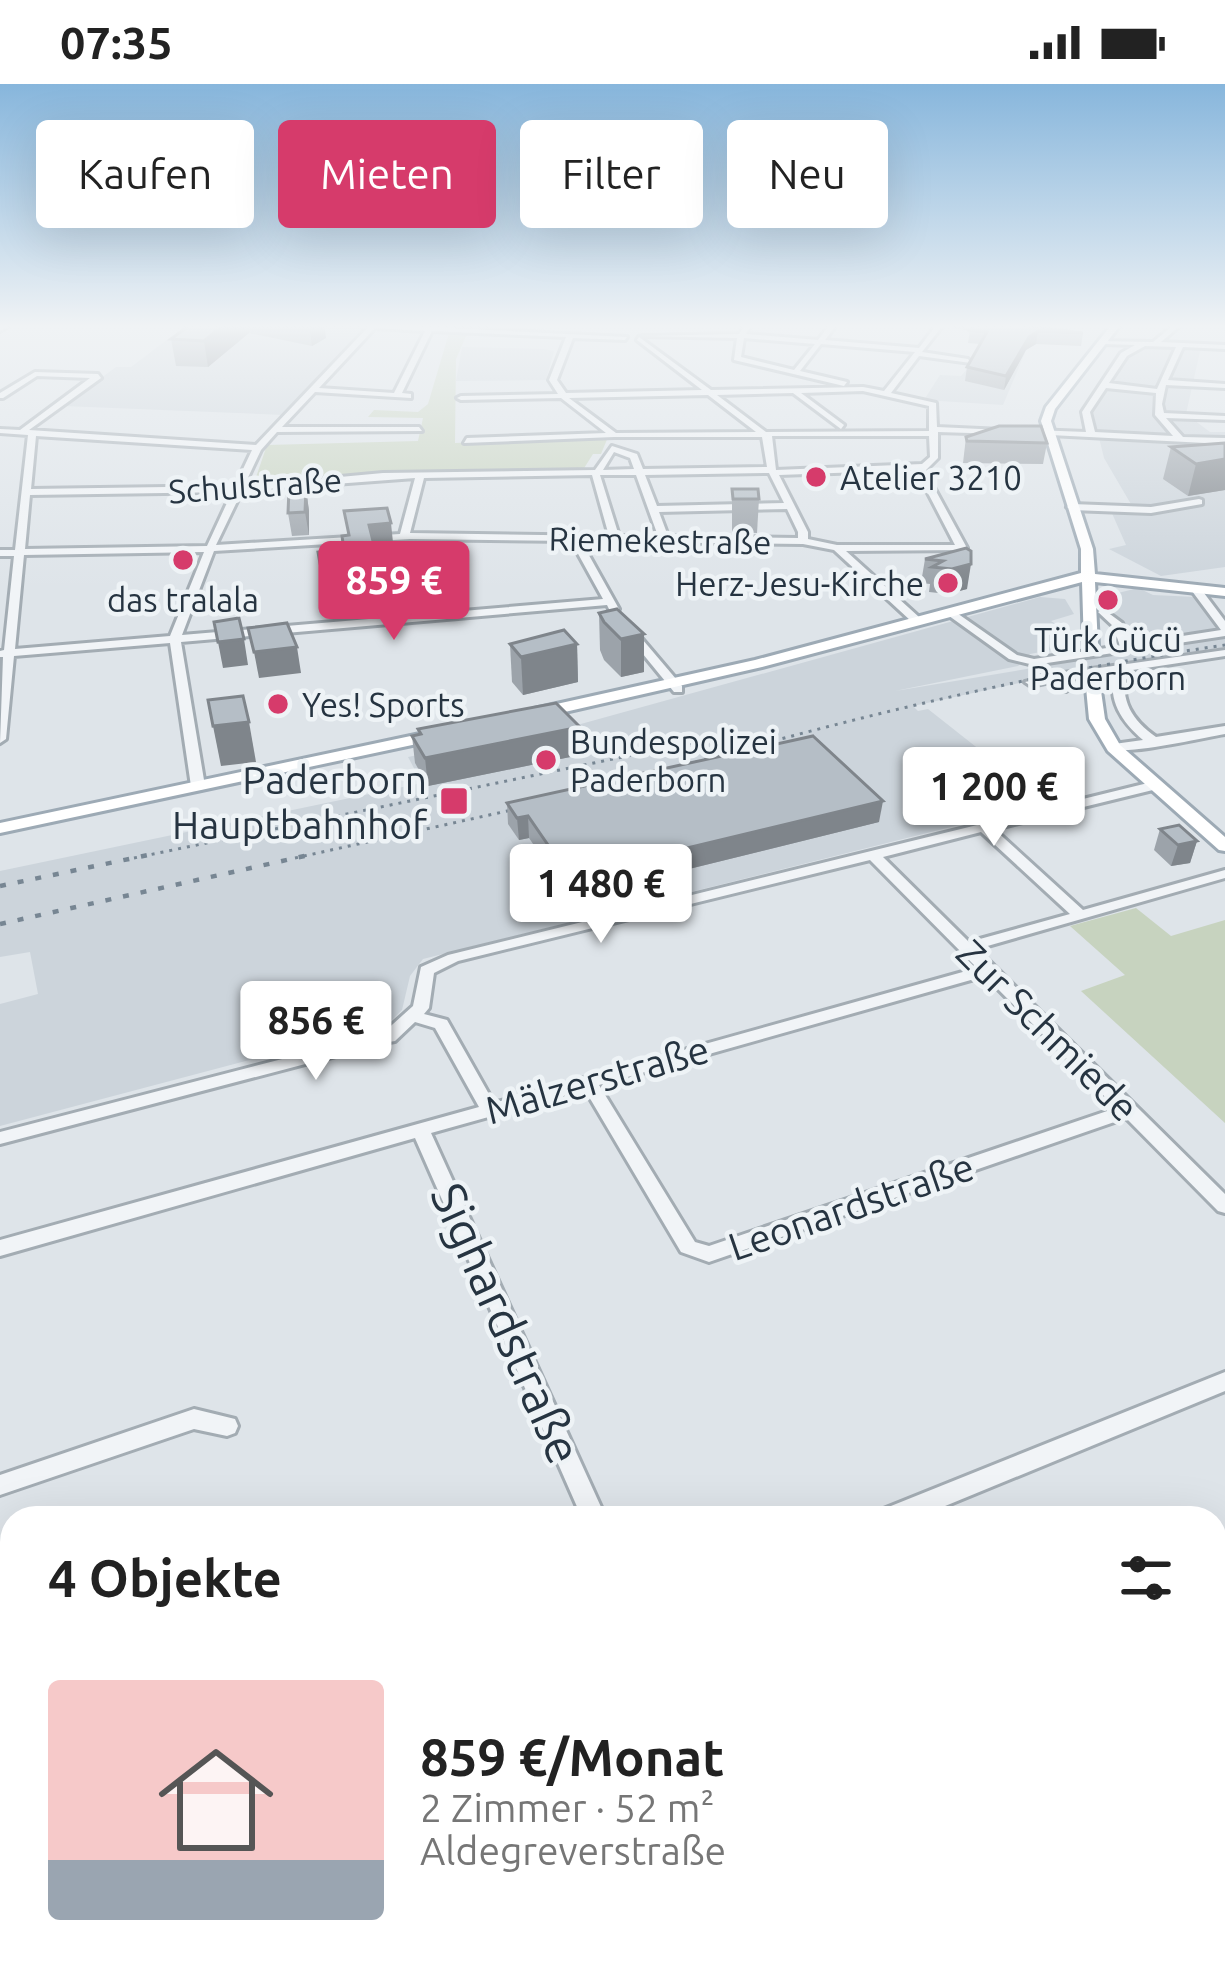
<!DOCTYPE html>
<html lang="de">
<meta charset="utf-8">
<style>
body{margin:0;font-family:Ubuntu,sans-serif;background:#f2f2f2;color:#222;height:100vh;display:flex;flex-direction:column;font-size:45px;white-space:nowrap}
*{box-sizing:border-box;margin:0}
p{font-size:39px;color:#767676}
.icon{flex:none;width:66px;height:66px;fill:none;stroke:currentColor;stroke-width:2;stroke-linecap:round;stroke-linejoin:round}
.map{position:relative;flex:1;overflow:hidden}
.details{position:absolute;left:0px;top:1422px;width:1227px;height:468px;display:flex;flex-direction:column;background:#fff;border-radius:36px 36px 0 0;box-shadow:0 12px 48px #0002}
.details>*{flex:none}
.hud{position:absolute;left:36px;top:36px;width:1155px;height:108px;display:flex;gap:24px}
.price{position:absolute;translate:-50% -102px;padding:0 27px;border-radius:12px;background:#fff;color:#222;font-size:39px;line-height:78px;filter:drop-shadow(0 3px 6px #0008)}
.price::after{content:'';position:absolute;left:50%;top:72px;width:36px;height:27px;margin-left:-18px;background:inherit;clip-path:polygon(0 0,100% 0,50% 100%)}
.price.active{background:#d63b6b;color:#fff}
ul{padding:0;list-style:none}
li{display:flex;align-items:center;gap:36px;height:300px;padding:0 48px}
li span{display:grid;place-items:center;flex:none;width:336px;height:240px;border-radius:12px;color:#555}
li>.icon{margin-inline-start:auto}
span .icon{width:144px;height:144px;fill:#fffc;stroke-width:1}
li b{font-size:51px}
h2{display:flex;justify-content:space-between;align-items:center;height:144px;padding:0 48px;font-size:51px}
.tag{padding:0 42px;border-radius:12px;background:#fff;box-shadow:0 12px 48px #0002;font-size:42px;line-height:108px}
.tag.active{background:#d63b6b;color:#fff}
.status{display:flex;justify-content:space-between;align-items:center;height:84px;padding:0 60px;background:#fff;direction:ltr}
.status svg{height:33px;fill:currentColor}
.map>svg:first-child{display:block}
.built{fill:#ccd4db}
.green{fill:#c7d3bf}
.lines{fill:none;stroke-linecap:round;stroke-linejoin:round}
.minor-casing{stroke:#a3acb3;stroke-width:6}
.major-casing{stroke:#9daab5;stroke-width:6}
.minor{fill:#f1f4f7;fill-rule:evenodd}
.major{fill:#fff;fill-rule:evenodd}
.rail-far1{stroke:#778693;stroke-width:3;stroke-dasharray:3 6;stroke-linecap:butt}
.rail{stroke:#778693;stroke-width:4.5;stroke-dasharray:6 12;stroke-linecap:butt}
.wall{fill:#9ca3aa}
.shaded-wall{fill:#7f858b}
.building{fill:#b5bec6;stroke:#7f858b;stroke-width:3}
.poi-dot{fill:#d63b6b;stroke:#eef3f6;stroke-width:4.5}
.labels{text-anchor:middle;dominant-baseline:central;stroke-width:9;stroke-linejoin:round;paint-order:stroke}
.far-poi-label{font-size:33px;fill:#263441;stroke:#eef3f6;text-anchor:start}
.far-street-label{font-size:33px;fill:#263441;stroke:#eef3f6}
.poi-label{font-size:39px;fill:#263441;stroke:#eef3f6;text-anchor:end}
.street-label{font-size:39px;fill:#263441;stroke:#eef3f6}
.near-street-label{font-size:48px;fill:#263441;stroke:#eef3f6}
</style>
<div class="status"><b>07:35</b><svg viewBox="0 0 49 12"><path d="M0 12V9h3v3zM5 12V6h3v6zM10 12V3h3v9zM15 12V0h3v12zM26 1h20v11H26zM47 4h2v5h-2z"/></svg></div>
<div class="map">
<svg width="1225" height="1890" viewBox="0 0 1225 1890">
<rect width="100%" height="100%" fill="#dee4e9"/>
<g class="built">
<path d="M 188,240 L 339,240 L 365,241 L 284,331 L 63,322 L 116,283 L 131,283 Z"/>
<path d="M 1149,261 L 1201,263 L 1186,330 L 1210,348 L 1225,348 L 1225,483 L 1161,492 L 1109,465 L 1126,461 L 1111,427 L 1135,427 L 1104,374 L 1092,325 L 1129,271 Z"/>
<path d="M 462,263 L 544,265 L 554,267 L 546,296 L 456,297 Z"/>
<path d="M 984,265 L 1025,269 L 1003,321 L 924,316 L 940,291 L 961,292 Z"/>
<path d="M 1138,504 L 1153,511 L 1196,513 L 1219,547 L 1135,556 L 1103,526 L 1102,513 Z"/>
<path d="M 1040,513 L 1065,515 L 1074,530 L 1051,537 L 1071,550 L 1072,562 L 1030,570 L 1018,582 L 895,607 L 1225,552 L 1225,563 L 1056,591 L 913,622 L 918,627 L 928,625 L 999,681 L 993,685 L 1035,722 L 423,875 L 410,892 L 402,926 L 389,939 L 0,1042 L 0,920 L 38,910 L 30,868 L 0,873 L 0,787 L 422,699 L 408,673 L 560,642 L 580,668 L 589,667 L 570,643 Z"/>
</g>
<g class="green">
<path d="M 449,249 L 467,250 L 456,275 L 455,359 L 608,353 L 601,370 L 593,370 L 581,389 L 383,391 L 253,402 L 267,361 L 418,357 L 423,334 L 368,333 L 374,326 L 418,328 L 428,320 Z"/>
<path d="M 1136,824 L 1171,852 L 1225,836 L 1225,1039 L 1081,907 L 1125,891 L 1070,842 Z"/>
</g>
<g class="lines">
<g class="minor-casing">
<g id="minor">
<path d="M 3,240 L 11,240 L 0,247 L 0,242 Z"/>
<path d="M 371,240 L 627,253 L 625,256 L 573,254 L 557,296 L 566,309 L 702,306 L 637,256 L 639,253 L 711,306 L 863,303 L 884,307 L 915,268 L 821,260 L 800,287 L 847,298 L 844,302 L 734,276 L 737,254 L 642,252 L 739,250 L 746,240 L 752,240 L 746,250 L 818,256 L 830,240 L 837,240 L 825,256 L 919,264 L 937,240 L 944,240 L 922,268 L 968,275 L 971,279 L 919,272 L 891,309 L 936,319 L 937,343 L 1002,346 L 1006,348 L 1002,350 L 938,348 L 938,374 L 925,387 L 967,464 L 965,466 L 846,467 L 919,533 L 919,537 L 911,537 L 834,466 L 803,460 L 581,457 L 619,525 L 618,527 L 610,527 L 607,521 L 181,558 L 205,702 L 203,705 L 198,706 L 191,702 L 170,559 L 14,572 L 6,655 L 0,659 L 3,573 L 0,573 L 0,567 L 4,566 L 14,472 L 0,472 L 0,466 L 15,466 L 28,351 L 0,349 L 0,345 L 20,346 L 90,294 L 37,292 L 3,314 L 0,314 L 0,309 L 35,288 L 98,290 L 101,294 L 29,346 L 256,361 ZM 375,244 L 425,247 L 394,309 L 319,304 ZM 432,247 L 566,253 L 549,296 L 558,310 L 461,312 L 457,314 L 461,316 L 561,314 L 606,349 L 467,354 L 464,359 L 614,353 L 762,353 L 767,383 L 643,385 L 637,370 L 612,362 L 595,386 L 383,389 L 244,402 L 261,366 L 277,348 L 422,347 L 419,343 L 282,343 L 315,308 L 411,314 L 411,310 L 402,309 ZM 744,254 L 815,260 L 794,286 L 741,273 ZM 863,307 L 929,322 L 929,347 L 766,348 L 717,311 L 793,309 L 841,345 L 844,341 L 801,309 ZM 708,311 L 756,348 L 616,349 L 569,314 ZM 36,352 L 252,366 L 235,402 L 31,405 ZM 772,352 L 929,352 L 930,373 L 922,380 L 776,386 ZM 614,368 L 630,374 L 634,385 L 603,386 ZM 916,386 L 955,461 L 837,461 L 808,455 L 808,448 L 779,391 ZM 769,389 L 784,419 L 657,422 L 645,391 ZM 592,391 L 609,452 L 410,449 L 424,394 ZM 600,391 L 636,391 L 658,452 L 619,452 ZM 415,394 L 400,450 L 216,461 L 242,407 ZM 232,408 L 207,462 L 25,465 L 30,411 ZM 787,425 L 798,448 L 798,454 L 668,452 L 659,428 ZM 410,455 L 571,457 L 603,515 L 182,551 L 214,467 ZM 204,468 L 170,552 L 15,565 L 24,471 Z"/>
<path d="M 1175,240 L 1182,240 L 1161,258 L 1225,261 L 1225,265 L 1183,263 L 1168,296 L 1225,300 L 1225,304 L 1166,301 L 1162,320 L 1164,329 L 1225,332 L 1225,336 L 1166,334 L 1183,353 L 1225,354 L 1225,360 L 1031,350 L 1034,346 L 1086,348 L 1082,328 L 1121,269 L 1135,261 L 1103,260 L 1101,257 L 1153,258 ZM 1145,262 L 1176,263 L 1157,305 L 1109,299 L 1127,272 ZM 1106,304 L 1156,309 L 1155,331 L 1173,352 L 1095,348 L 1090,328 Z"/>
<path d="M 1199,415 L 1202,416 L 1202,420 L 1151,429 L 1072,426 L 1067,423 L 1072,420 L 1151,423 Z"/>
<path d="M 1197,504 L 1201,505 L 1225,537 L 1225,552 L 1034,581 L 1009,575 L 945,529 L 954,527 L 1017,571 L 1034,575 L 1120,562 L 1113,542 L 1098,528 L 1103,525 L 1122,539 L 1131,560 L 1221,546 L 1192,507 Z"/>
<path d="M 629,549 L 637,549 L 682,602 L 682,608 L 674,608 L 629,553 Z"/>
<path d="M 1225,566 L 1225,572 L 1126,587 C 1120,617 1132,636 1156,653 L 1225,642 L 1225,650 C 1200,654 1127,672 1108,664 L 1114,660 L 1143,656 C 1121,637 1108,617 1114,588 L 1070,595 L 1072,603 L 1066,607 L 1062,605 L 1059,596 L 1031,602 L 1025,598 L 1064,589 Z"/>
<path d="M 1156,697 L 1163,701 L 1161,704 L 994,745 L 1083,826 L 1225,786 L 1225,794 L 977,865 L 1225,1110 L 1225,1129 L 1218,1127 L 1126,1034 L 709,1178 L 681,1168 L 585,1006 L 431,1049 L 606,1434 L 582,1434 L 415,1054 L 0,1172 L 0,1156 L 479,1023 L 435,944 L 415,938 L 395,957 L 389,958 L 0,1060 L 0,1048 L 383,949 L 413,922 L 421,883 L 448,871 ZM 981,748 L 1070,830 L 969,858 L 883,773 ZM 870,776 L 977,884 L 494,1019 L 447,936 L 424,930 L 429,924 L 434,889 L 458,877 ZM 985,892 L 1116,1024 L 709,1162 L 695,1158 L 599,1001 Z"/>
<path d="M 1225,1288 L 1225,1307 L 916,1434 L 877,1434 L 881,1426 Z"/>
<path d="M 194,1325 L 235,1335 L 238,1342 L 235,1349 L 227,1352 L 194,1345 L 0,1411 L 0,1391 Z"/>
<path d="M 12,1779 L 12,1807 L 0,1812 L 0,1784 Z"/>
<path d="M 302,1878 L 334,1878 L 328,1890 L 296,1890 Z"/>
<path d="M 1160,1878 L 1205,1878 L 1213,1890 L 1168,1890 Z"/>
</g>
</g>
<g class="major-casing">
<g id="major">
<path d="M 949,240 L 974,240 L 1005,246 L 1001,249 Z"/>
<path d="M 1112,240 L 1121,240 L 1055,325 L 1051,337 L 1093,465 L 1095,490 L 1225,504 L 1225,512 L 1095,498 L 1098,563 L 1091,567 L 1084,563 L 1082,498 L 762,583 L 534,635 L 526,630 L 534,625 L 755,576 L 1081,489 L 1081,465 L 1041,337 L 1046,323 Z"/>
<path d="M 1092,589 L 1099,593 L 1105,635 L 1120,661 L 1225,753 L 1225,767 L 1219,766 L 1108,667 L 1089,635 L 1085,593 Z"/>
<path d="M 439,646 L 447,651 L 445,654 L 0,749 L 0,739 Z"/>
</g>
</g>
<use href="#minor" class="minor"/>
<use href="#major" class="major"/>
<g class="rail-far1">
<path d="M 661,688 C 847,635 1033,589 1225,561"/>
<path d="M 134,774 L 734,650"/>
<path d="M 295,774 L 539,720"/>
</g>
<g class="rail">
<path d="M 0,802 L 148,771"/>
<path d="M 0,840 L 309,771"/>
</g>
</g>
<g class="wall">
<path d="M 184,240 L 324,240 L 326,254 L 312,262 L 249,249 L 208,283 L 176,282 L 171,255 L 185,245 Z"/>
<path d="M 970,246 L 1083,249 L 1081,262 L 1036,260 L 1026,266 L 1004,306 L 965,297 L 967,283 L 980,260 L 968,259 Z"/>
<path d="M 966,353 L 1047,359 L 1043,380 L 963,379 Z"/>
<path d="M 1225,359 L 1225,406 L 1188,412 L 1163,395 L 1171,363 Z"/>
<path d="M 306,404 L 309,427 L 309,451 L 292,452 L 288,429 Z"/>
<path d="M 732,405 L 759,415 L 757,449 L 732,448 Z"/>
<path d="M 966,464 L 967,505 L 948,510 L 929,508 L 930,500 L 921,499 L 925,475 Z"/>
<path d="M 617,525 L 644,588 L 621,593 L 604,576 L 600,566 L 599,529 Z"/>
<path d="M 510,560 L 577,560 L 578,598 L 523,611 L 512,598 Z"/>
<path d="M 580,643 L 580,671 L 428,702 L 415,679 L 412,652 L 419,650 L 418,645 Z"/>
<path d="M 507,719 L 879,738 L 559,817 L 547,799 L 546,779 L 529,754 L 519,756 L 508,740 Z"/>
<path d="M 1160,745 L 1197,757 L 1190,779 L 1171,782 L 1154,766 Z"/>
</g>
<g class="shaded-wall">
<path d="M 225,240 L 247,240 L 249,249 L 208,283 L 204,257 Z"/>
<path d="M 309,240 L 324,240 L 326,254 L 312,262 Z"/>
<path d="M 1038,247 L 1036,260 L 1026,266 L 1004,306 L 1006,292 L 1029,253 Z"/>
<path d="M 1225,375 L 1225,406 L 1188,412 L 1196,380 Z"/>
<path d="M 306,404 L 309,427 L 309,451 L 305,428 Z"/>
<path d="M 391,439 L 396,488 L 379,489 L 383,523 L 328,529 L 320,479 L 373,474 L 369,441 Z"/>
<path d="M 971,480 L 967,505 L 948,510 L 952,485 Z"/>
<path d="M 644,550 L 644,588 L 621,593 L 621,555 Z"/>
<path d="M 244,555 L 248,581 L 223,584 L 218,558 Z"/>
<path d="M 577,560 L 578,598 L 523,611 L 521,573 Z"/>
<path d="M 297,563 L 301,589 L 259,594 L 254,568 Z"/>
<path d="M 249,638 L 256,678 L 221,682 L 213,642 Z"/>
<path d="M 580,643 L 580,671 L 428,702 L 425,674 Z"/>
<path d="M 883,717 L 879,738 L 559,817 L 558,795 Z"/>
<path d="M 528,732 L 529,754 L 519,756 L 517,734 Z"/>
<path d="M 1197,757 L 1190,779 L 1171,782 L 1178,761 Z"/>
</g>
<g class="building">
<path d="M 191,240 L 225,240 L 204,257 L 171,255 Z"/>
<path d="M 976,240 L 1014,240 L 1083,249 L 1038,247 L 1029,253 L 1006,292 L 967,283 L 987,248 L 970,246 Z"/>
<path d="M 999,342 L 1041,342 L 1047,359 L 967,357 L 966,353 Z"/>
<path d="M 1225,359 L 1225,375 L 1196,380 L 1171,363 Z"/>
<path d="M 306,404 L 305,428 L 288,429 L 289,405 Z"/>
<path d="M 732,405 L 758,405 L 759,415 L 733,415 Z"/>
<path d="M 387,424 L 391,439 L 369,441 L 377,473 L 320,479 L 318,468 L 344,466 L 342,452 L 349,451 L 344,427 Z"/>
<path d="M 966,464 L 971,467 L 971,480 L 952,485 L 932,483 L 943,477 L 925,475 Z"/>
<path d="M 617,525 L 644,550 L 621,555 L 604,538 L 599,529 Z"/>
<path d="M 239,534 L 244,555 L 218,558 L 214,538 Z"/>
<path d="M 287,539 L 297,563 L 254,568 L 248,544 Z"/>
<path d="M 564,546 L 577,560 L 521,573 L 510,560 Z"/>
<path d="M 243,612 L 249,638 L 213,642 L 208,616 Z"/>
<path d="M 556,619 L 580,643 L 425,674 L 412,652 L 421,650 L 418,645 Z"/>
<path d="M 813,652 L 883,717 L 558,795 L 546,777 L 557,774 L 528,732 L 517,734 L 507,719 Z"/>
<path d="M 1179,741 L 1197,757 L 1178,761 L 1160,745 Z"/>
</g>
<linearGradient id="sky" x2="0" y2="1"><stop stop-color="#87b6dc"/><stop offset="0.48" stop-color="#f0f3f5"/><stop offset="1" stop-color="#f0f3f5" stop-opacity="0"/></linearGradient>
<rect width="1225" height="505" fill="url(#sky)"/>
<g class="poi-dot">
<circle cx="816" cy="393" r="12"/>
<circle cx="183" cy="476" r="12"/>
<circle cx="948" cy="499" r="12"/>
<circle cx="1108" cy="516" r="12"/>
<circle cx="278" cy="620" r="12"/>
<circle cx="546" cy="676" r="12"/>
<rect x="439" y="702" width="30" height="30" rx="6"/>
</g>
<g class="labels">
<g class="far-poi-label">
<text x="840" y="393">Atelier 3210</text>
<text x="924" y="499" text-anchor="end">Herz-Jesu-Kirche</text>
<text x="183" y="515" text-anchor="middle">das tralala</text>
<text x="1108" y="555" text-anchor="middle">Türk Gücü<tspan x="1108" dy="38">Paderborn</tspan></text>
<text x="302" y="620">Yes! Sports</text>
<text x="570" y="657">Bundespolizei<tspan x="570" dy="38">Paderborn</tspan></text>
</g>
<g class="far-street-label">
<text transform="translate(255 401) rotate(-4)">Schulstraße</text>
<text transform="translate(660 456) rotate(1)">Riemekestraße</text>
</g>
<g class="poi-label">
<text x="427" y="695">Paderborn<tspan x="427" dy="45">Hauptbahnhof</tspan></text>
</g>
<g class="street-label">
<text transform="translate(1048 946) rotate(45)">Zur Schmiede</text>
<text transform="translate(597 995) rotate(-16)">Mälzerstraße</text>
<text transform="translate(851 1122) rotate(-19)">Leonardstraße</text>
</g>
<g class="near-street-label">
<text transform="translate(507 1239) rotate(66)">Sighardstraße</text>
</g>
</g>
</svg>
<b class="price active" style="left:394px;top:559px">859 €</b>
<b class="price" style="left:994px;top:765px">1 200 €</b>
<b class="price" style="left:601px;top:862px">1 480 €</b>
<b class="price" style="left:316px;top:999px">856 €</b>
<div class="hud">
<a class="tag">Kaufen</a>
<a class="tag active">Mieten</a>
<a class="tag">Filter</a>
<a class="tag">Neu</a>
</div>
<section class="details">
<h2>4 Objekte<svg class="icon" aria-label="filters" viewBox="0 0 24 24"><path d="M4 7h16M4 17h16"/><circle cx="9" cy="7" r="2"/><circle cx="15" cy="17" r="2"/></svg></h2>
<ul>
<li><span style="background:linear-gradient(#f6c9c9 75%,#9aa5b1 0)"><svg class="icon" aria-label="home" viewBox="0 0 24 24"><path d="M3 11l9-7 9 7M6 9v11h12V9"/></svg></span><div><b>859 €/Monat</b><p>2 Zimmer · 52 m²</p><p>Aldegreverstraße</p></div></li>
</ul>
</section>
</div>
